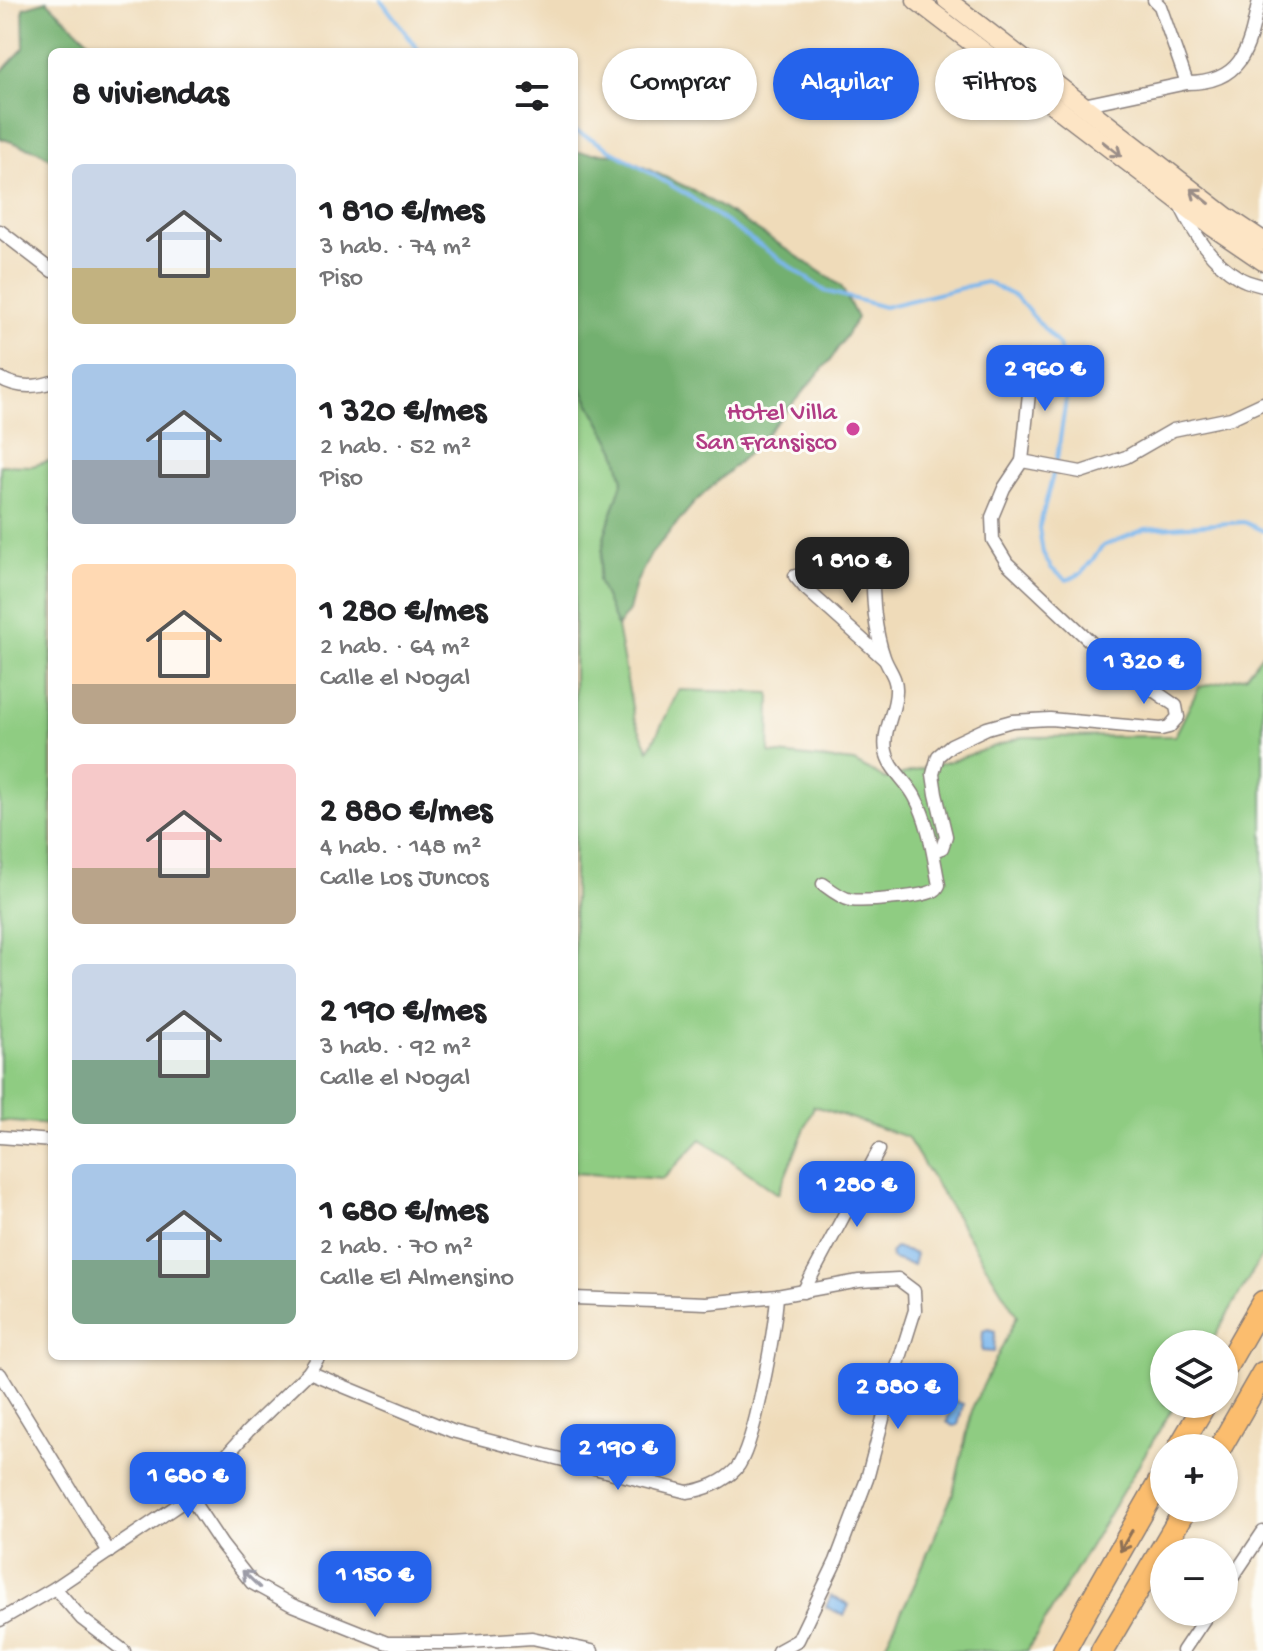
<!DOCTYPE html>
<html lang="es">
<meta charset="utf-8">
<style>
body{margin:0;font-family:"Gochi Hand",sans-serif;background:#f6f6f6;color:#202124;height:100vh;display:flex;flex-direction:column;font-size:30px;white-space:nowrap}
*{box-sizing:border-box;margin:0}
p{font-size:26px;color:#757577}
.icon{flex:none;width:44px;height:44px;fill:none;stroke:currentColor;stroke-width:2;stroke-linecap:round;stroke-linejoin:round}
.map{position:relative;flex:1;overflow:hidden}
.sheet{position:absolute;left:48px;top:48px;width:530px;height:1312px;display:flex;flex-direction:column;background:#fff;border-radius:12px;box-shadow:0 2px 6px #0004}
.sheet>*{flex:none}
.guide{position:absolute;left:602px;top:48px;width:540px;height:72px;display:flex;gap:16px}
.controls{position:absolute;left:1150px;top:1330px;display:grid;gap:16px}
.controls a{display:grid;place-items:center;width:88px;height:88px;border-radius:50%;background:#fff;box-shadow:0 2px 6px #0004;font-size:40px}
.price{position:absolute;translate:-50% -68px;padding:0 18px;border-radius:16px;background:#2563eb;color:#fff;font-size:26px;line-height:52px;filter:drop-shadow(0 2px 4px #0008)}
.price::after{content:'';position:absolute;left:50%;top:48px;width:24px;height:18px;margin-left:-12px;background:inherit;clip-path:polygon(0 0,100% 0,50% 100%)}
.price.on{background:#222;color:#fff}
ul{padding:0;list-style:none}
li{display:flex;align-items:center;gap:24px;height:200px;padding:0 24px}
li span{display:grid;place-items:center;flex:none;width:224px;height:160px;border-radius:12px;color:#555}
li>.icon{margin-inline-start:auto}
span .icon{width:96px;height:96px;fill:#fffc;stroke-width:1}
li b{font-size:34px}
h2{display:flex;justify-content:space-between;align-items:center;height:96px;padding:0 24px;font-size:34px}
.pill{padding:0 28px;border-radius:36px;background:#fff;box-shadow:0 2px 6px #0004;font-size:28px;line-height:72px}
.pill.on{background:#2563eb;color:#fff}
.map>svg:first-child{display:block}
.green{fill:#8fcc82;stroke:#58775e;stroke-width:2}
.forest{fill:#73b070;stroke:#4a6956;stroke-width:2}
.water{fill:#7bb7ed;stroke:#4e6c94;stroke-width:2}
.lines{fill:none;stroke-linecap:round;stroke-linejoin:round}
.stream{stroke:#7bb7ed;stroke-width:4}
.minor-casing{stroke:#887e7a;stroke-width:15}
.secondary-casing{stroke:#887e7a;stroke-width:21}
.motorway-casing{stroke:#887e7a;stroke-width:25}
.minor{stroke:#fff;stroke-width:12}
.secondary{stroke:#fde5c5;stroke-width:18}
.motorway{stroke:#fbbd6e;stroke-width:22}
.oneway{stroke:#9a8d87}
.oneway2{stroke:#8e7054}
.oneway3{stroke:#9c9ca7}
.hotel-dot{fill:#d1479c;stroke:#fdfcf7;stroke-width:3}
.labels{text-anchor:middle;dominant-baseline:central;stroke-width:6;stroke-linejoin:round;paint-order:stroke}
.hotel-label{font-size:26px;fill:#b23c85;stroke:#fdfcf7;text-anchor:end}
</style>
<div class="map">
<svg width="1263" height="1651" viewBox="0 0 1263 1651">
<rect width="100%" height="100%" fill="#fdfcf7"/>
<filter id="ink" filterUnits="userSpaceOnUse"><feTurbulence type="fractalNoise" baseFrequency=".0125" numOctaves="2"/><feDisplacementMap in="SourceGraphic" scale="16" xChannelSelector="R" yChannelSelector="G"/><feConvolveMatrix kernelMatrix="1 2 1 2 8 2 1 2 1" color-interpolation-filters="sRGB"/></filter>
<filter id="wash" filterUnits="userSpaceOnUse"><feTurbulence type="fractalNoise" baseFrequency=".006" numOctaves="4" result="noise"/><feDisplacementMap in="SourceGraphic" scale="32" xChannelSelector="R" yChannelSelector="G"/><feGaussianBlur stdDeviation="1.8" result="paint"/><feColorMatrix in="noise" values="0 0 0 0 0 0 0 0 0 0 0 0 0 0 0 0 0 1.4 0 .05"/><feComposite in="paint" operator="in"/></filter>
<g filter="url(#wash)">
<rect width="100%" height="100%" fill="#efdbb9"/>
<g class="green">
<path d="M 574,375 L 616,451 L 623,480 L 605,534 L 598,580 L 617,627 L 634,718 L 649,750 L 679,690 L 770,693 L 769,753 L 854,762 L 885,779 L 954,760 L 1022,737 L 1175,736 L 1199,687 L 1245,676 L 1263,653 L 1263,1254 L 1210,1344 L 1164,1344 L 1164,1404 L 1175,1404 L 1027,1651 L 882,1651 L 913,1588 L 953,1493 L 973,1406 L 1017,1316 L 907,1137 L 814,1106 L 778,1194 L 701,1139 L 663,1179 L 574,1173 Z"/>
<path d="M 52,460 L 52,1125 L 0,1121 L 0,465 L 32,466 Z"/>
</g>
<g class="forest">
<path d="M 47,1 L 100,52 L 52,52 L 52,159 L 38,151 L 0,138 L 0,73 L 24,48 L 23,8 Z"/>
<path d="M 574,152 L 615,154 L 693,190 L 776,242 L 841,286 L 857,318 L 832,358 L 757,445 L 694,503 L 651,554 L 636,583 L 629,611 L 617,627 L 598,580 L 605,534 L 623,480 L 616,451 L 574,375 Z"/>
</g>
<g class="water">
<path d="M 895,1248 L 916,1254 L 913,1265 L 892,1259 L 890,1253 Z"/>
<path d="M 988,1329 L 995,1331 L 994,1352 L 982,1351 L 983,1331 Z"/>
<path d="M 952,1401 L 963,1404 L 958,1425 L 953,1426 L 947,1422 Z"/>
<path d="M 831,1596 L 849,1605 L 844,1616 L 826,1607 Z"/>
</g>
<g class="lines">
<g class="stream">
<path d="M 381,0 L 420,52"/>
<path d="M 574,131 L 592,139 L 686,194 L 825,291 L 884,307 L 986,282 L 1016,297 L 1059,345 L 1068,386 L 1057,459 L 1039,528 L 1043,553 L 1052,569 L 1067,580 L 1082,573 L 1103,546 L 1145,529 L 1244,522 L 1263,531"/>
</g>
</g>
</g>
<g filter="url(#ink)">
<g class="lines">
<g class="minor-casing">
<g id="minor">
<path d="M 1187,83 C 1244,83 1249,47 1259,0"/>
<path d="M 1083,105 L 1187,83 L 1160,6 L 1154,0"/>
<path d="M 1181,207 C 1195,235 1211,261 1238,277 C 1245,282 1255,284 1263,286"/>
<path d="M 0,231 L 52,271"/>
<path d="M 1031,374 L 1022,461 L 1081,472 L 1126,457 L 1173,430 L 1231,418 L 1263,403"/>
<path d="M 0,378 C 17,388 34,388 52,382"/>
<path d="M 795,576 L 805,588 L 884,659"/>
<path d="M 934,851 L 942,848 L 946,836 L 936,794 L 933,774 L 938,756 L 951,745 L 987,728 L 1012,721 L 1050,719 L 1161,729 L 1169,727 L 1178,717 L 1176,706 L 1110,660 L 1007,563 L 993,540 L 992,517 L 1004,488 L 1022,461"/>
<path d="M 823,884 C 831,890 841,898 851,900 C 864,902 925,897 935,890 C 937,889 938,887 939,885 C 933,855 930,825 915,797 C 907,781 889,769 886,751 C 882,730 896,711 896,691 C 897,677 888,669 884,657 C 873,626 873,592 872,560"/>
<path d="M 0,1137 L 52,1141"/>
<path d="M 803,1292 L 879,1150"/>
<path d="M 574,1298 L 706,1303 L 777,1296 L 859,1281 L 898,1279 L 914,1291 L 915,1310 L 894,1377 L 867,1479 L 836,1561 L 798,1640 L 778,1651"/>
<path d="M 309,1372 L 452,1431 L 687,1492 C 705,1490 724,1482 736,1469 C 755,1448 775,1327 777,1296"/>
<path d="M 0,1374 L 109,1552"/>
<path d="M 190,1497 L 222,1545 L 252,1583 L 292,1605 L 387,1643 L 454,1643 L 532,1638 L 592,1651"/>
<path d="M 55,1588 L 82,1619 L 124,1651"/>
<path d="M 1224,1590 L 1263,1532"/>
<path d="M 0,1620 L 55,1588 L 190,1497 L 248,1431 L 309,1372 L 319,1356"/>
<path d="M 1183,1651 L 1209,1612"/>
</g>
</g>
<g class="secondary-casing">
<g id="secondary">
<path d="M 916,0 L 1213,227 L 1263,261"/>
<path d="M 947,0 L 1227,217 L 1263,241"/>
</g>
</g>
<g class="motorway-casing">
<g id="motorway">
<path d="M 1224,1370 L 1263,1302"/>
<path d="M 1179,1448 L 1205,1404"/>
<path d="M 1220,1448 L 1263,1373"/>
<path d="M 1064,1651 L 1088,1607 L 1164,1474"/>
<path d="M 1102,1651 L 1186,1508"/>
</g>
</g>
<use href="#minor" class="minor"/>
<use href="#secondary" class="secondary"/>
<use href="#motorway" class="motorway"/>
</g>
<defs><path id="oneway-shaft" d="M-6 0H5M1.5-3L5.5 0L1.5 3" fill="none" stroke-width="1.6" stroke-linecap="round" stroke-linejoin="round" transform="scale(2)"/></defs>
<g class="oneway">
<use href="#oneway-shaft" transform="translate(1112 149) rotate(38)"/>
<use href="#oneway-shaft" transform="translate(1200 196) rotate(-142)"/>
</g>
<use class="oneway2" href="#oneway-shaft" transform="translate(1126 1541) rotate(120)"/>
<use class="oneway3" href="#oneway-shaft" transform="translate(251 1579) rotate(-136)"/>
</g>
<circle class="hotel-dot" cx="853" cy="429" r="8"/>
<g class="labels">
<g class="hotel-label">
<text x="837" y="414">Hotel Villa<tspan x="837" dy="30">San Fransisco</tspan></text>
</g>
</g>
</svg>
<div class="controls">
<a><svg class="icon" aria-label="layers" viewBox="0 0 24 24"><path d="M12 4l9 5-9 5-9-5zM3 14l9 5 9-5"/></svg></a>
<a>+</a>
<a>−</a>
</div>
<b class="price" style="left:1045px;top:413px">2 960 €</b>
<b class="price on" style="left:852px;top:605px">1 810 €</b>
<b class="price" style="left:1144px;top:706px">1 320 €</b>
<b class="price" style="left:857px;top:1229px">1 280 €</b>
<b class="price" style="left:898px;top:1431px">2 880 €</b>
<b class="price" style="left:618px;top:1492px">2 190 €</b>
<b class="price" style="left:188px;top:1520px">1 680 €</b>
<b class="price" style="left:375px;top:1619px">1 150 €</b>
<div class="guide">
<a class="pill">Comprar</a>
<a class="pill on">Alquilar</a>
<a class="pill">Filtros</a>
</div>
<section class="sheet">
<h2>8 viviendas<svg class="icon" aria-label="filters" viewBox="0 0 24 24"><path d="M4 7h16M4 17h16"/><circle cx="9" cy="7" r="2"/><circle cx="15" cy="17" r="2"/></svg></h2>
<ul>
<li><span style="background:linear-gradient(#c9d6e8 65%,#c2b280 0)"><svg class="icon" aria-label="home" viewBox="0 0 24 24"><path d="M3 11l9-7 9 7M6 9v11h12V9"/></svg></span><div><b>1 810 €/mes</b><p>3 hab. · 74 m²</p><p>Piso</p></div></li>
<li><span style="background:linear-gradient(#a9c7e8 60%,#9aa5b1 0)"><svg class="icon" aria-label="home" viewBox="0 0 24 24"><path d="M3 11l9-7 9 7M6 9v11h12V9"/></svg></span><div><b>1 320 €/mes</b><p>2 hab. · 52 m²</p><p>Piso</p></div></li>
<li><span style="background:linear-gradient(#ffd9b3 75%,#b9a48a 0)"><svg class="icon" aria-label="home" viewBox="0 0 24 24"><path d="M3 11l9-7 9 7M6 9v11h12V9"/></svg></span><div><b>1 280 €/mes</b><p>2 hab. · 64 m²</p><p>Calle el Nogal</p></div></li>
<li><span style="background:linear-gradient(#f6c9c9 65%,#b9a48a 0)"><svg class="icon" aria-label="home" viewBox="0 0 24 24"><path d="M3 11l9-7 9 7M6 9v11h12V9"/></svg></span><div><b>2 880 €/mes</b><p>4 hab. · 148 m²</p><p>Calle Los Juncos</p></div></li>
<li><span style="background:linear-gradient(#c9d6e8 60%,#7fa58c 0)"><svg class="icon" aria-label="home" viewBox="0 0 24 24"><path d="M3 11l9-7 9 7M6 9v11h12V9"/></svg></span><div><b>2 190 €/mes</b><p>3 hab. · 92 m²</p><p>Calle el Nogal</p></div></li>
<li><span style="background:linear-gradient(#a9c7e8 60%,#7fa58c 0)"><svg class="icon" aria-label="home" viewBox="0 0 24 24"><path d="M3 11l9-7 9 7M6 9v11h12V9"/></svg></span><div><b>1 680 €/mes</b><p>2 hab. · 70 m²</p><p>Calle El Almensino</p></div></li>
</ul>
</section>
</div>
